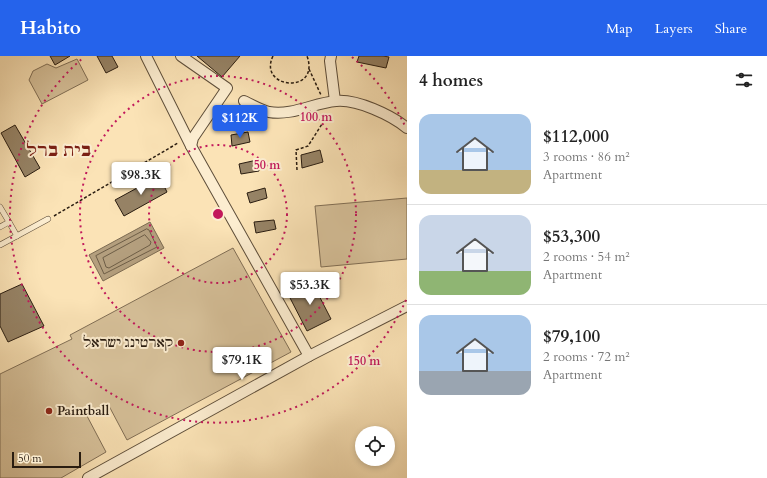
<!DOCTYPE html>
<meta charset="utf-8">
<style>
body{margin:0;font-family:Cardo,"Frank Ruhl Libre",serif;background:#f2f2f2;color:#222;height:100vh;display:flex;flex-direction:column;font-size:15px;white-space:nowrap}
*{box-sizing:border-box;margin:0}
p{font-size:13px;color:#767676}
.icon{flex:none;width:22px;height:22px;fill:none;stroke:currentColor;stroke-width:2;stroke-linecap:round;stroke-linejoin:round}
.map{position:relative;flex:1;overflow:hidden}
.side{display:flex;flex-direction:column;background:#fff;width:360px}
.side>*{flex:none}
.tools{position:absolute;left:355px;top:370px;display:grid;gap:8px}
.tools a{display:grid;place-items:center;width:40px;height:40px;border-radius:50%;background:#fff;box-shadow:0 2px 6px #0003;font-size:20px}
.scale{position:absolute;left:12px;bottom:10px;width:69px;box-sizing:border-box;padding-left:4px;border:2px solid #291c10;border-top:0;font-size:11px;line-height:14px;white-space:nowrap;color:#291c10;-webkit-text-stroke:3px #fcedd0;paint-order:stroke}
.price{position:absolute;translate:-50% -34px;padding:0 9px;border-radius:4px;background:#fff;color:#222;font-size:13px;line-height:26px;filter:drop-shadow(0 1px 2px #0008)}
.price::after{content:'';position:absolute;left:50%;top:24px;width:12px;height:9px;margin-left:-6px;background:inherit;clip-path:polygon(0 0,100% 0,50% 100%)}
.price.active{background:#2563eb;color:#fff}
ul{padding:0;list-style:none}
li{display:flex;align-items:center;gap:12px;height:100px;padding:0 12px}
li+li{border-top:1px solid #e0e0e0}
li span{display:grid;place-items:center;flex:none;width:112px;height:80px;border-radius:12px;color:#555}
li>.icon{margin-inline-start:auto}
span .icon{width:48px;height:48px;fill:#fffc;stroke-width:1}
li b{font-size:17px}
h2{display:flex;justify-content:space-between;align-items:center;height:48px;padding:0 12px;font-size:17px}
header{display:flex;align-items:center;gap:24px;box-sizing:border-box;height:56px;padding:0 20px;background:#2563eb;color:#fff}
header strong{font-size:19px}
nav{display:flex;gap:22px;margin-inline-start:auto;font-size:14px}
main{display:flex;flex:1;min-height:0}
.map>svg:first-child{display:block}
.green{fill:#d7c19a;stroke:#806e55}
.water{fill:#b49f7e;stroke:#7c6b52}
.lines{fill:none;stroke-linecap:round;stroke-linejoin:round}
.shore{stroke:#6e5e47;stroke-width:1}
.building{fill:#968366;stroke:#291c10}
.service-casing{stroke:#5e4e3a;stroke-width:6}
.minor-casing{stroke:#5e4e3a;stroke-width:12}
.path{stroke:#291c10;stroke-width:1.5;stroke-dasharray:3 2;stroke-linecap:butt}
.service{stroke:#fcedd0;stroke-width:5}
.minor{stroke:#fcedd0;stroke-width:10}
.ring{fill:none;stroke:#c2185b;stroke-width:2;stroke-dasharray:2 4}
.poi-dot{fill:#8f2418;stroke:#fcedd0;stroke-width:1.5}
.labels{text-anchor:middle;dominant-baseline:central;stroke-width:4;stroke-linejoin:round;paint-order:stroke}
.poi-label{font-size:13px;font-weight:bold;fill:#291c10;stroke:#fcedd0;text-anchor:end}
.district-label{font-size:17px;font-weight:bold;fill:#7a1f14;stroke:#fcedd0}
.centre{fill:#c2185b;stroke:#fcedd0;stroke-width:2}
.ring-label{font-size:12px;text-anchor:middle;font-weight:bold;fill:#c2185b;stroke:#fcedd0;stroke-width:4;stroke-linejoin:round;paint-order:stroke}
</style>
<header>
<strong>Habito</strong>
<nav><a>Map</a><a>Layers</a><a>Share</a></nav>
</header>
<main>
<div class="map">
<svg width="407" height="422" viewBox="0 0 407 422">
<rect width="100%" height="100%" fill="#fbe3b6"/>
<filter id="stains"><feTurbulence type="fractalNoise" baseFrequency=".005" numOctaves="4"/><feColorMatrix values="0 0 0 0 .2 0 0 0 0 .09 0 0 0 0 .02 0 0 0 .5 -.17"/></filter>
<radialGradient id="worn" r=".72"><stop offset=".6" stop-color="#630" stop-opacity="0"/><stop offset="1" stop-color="#630" stop-opacity=".3"/></radialGradient>
<g class="green">
<path d="M 77,3 L 88,24 L 42,48 L 29,24 L 33,15 L 47,8 L 56,12 Z"/>
<path d="M 407,142 L 407,203 L 321,211 L 315,150 Z"/>
<path d="M 233,192 L 291,296 L 127,384 L 109,350 L 87,360 L 106,396 L 61,422 L 0,422 L 0,318 L 72,283 L 70,279 Z"/>
</g>
<path class="water" d="M 150,166 L 164,192 L 103,225 L 89,199 Z"/>
<g class="lines">
<g class="shore">
<path d="M 147,173 L 149,174 L 157,191 L 104,218 L 96,200 Z"/>
<path d="M 145,179 L 151,186 L 150,189 L 109,212 L 106,211 L 103,202 Z"/>
</g>
</g>
<g class="building">
<path d="M 50,0 L 70,0 L 55,9 Z"/>
<path d="M 97,0 L 112,0 L 118,11 L 106,17 Z"/>
<path d="M 197,0 L 240,0 L 222,21 Z"/>
<path d="M 359,0 L 383,0 L 389,1 L 386,12 L 357,6 Z"/>
<path d="M 15,69 L 40,112 L 25,121 L 1,77 Z"/>
<path d="M 248,76 L 250,86 L 232,90 L 231,79 Z"/>
<path d="M 320,94 L 323,106 L 302,112 L 301,99 Z"/>
<path d="M 257,104 L 259,115 L 241,118 L 239,108 Z"/>
<path d="M 159,120 L 167,136 L 124,160 L 115,144 Z"/>
<path d="M 265,132 L 267,142 L 250,147 L 247,137 Z"/>
<path d="M 274,164 L 276,173 L 256,177 L 254,166 Z"/>
<path d="M 312,226 L 331,263 L 307,275 L 288,238 Z"/>
<path d="M 22,228 L 44,270 L 8,286 L 0,270 L 0,238 Z"/>
</g>
<g class="lines">
<g class="service-casing">
<g id="service">
<path d="M 0,151 L 9,166 L 0,171"/>
<path d="M 9,166 L 17,180"/>
<path d="M 0,189 L 48,163"/>
</g>
</g>
<g class="minor-casing">
<g id="minor">
<path d="M 146,0 L 191,90 L 309,300"/>
<path d="M 181,0 L 227,32 L 193,82 L 191,90"/>
<path d="M 331,0 L 330,5 L 335,45"/>
<path d="M 244,45 C 252,49 261,54 269,56 C 292,60 314,47 336,45 C 357,43 391,59 407,72"/>
<path d="M 88,422 L 309,300 L 407,250"/>
</g>
</g>
<g class="path">
<path d="M 273,0 C 257,33 321,39 307,0"/>
<path d="M 309,13 L 321,39"/>
<path d="M 297,114 L 296,94 L 308,90 L 322,68 L 324,58"/>
<path d="M 54,160 L 178,87"/>
</g>
<use href="#service" class="service"/>
<use href="#minor" class="minor"/>
</g>
<g class="ring">
<circle cx="218" cy="158" r="69"/>
<circle cx="218" cy="158" r="138"/>
<path d="M406 244A207 207 0 1 1 84 1M352 1A207 207 0 0 1 406 72"/>
</g>
<g class="poi-dot">
<circle cx="181" cy="287" r="4"/>
<circle cx="49" cy="355" r="4"/>
</g>
<g class="labels">
<g class="poi-label">
<text x="173" y="287">קארטינג ישראל</text>
<text x="57" y="355" text-anchor="start">Paintball</text>
</g>
<g class="district-label">
<text x="59" y="94">בית ברל</text>
</g>
</g>
<circle cx="218" cy="158" r="6" class="centre"/>
<g class="ring-label">
<text x="316" y="65">100 m</text>
<text x="267" y="113">50 m</text>
<text x="364" y="309">150 m</text>
</g>
<rect width="100%" height="100%" filter="url(#stains)"/>
<rect width="100%" height="100%" fill="url(#worn)"/>
</svg>
<div class="tools">
<a><svg class="icon" aria-label="locate" viewBox="0 0 24 24"><circle cx="12" cy="12" r="6"/><path d="M12 2v4M12 18v4M2 12h4M18 12h4"/></svg></a>
</div>
<div class="scale">50 m</div>
<b class="price active" style="left:240px;top:83px">$112K</b>
<b class="price" style="left:141px;top:140px">$98.3K</b>
<b class="price" style="left:310px;top:250px">$53.3K</b>
<b class="price" style="left:242px;top:325px">$79.1K</b>
</div>
<section class="side">
<h2>4 homes<svg class="icon" aria-label="filters" viewBox="0 0 24 24"><path d="M4 7h16M4 17h16"/><circle cx="9" cy="7" r="2"/><circle cx="15" cy="17" r="2"/></svg></h2>
<ul>
<li><span style="background:linear-gradient(#a9c7e8 70%,#c2b280 0)"><svg class="icon" aria-label="home" viewBox="0 0 24 24"><path d="M3 11l9-7 9 7M6 9v11h12V9"/></svg></span><div><b>$112,000</b><p>3 rooms · 86 m²</p><p>Apartment</p></div></li>
<li><span style="background:linear-gradient(#c9d6e8 70%,#8fb573 0)"><svg class="icon" aria-label="home" viewBox="0 0 24 24"><path d="M3 11l9-7 9 7M6 9v11h12V9"/></svg></span><div><b>$53,300</b><p>2 rooms · 54 m²</p><p>Apartment</p></div></li>
<li><span style="background:linear-gradient(#a9c7e8 70%,#9aa5b1 0)"><svg class="icon" aria-label="home" viewBox="0 0 24 24"><path d="M3 11l9-7 9 7M6 9v11h12V9"/></svg></span><div><b>$79,100</b><p>2 rooms · 72 m²</p><p>Apartment</p></div></li>
</ul>
</section>
</main>
